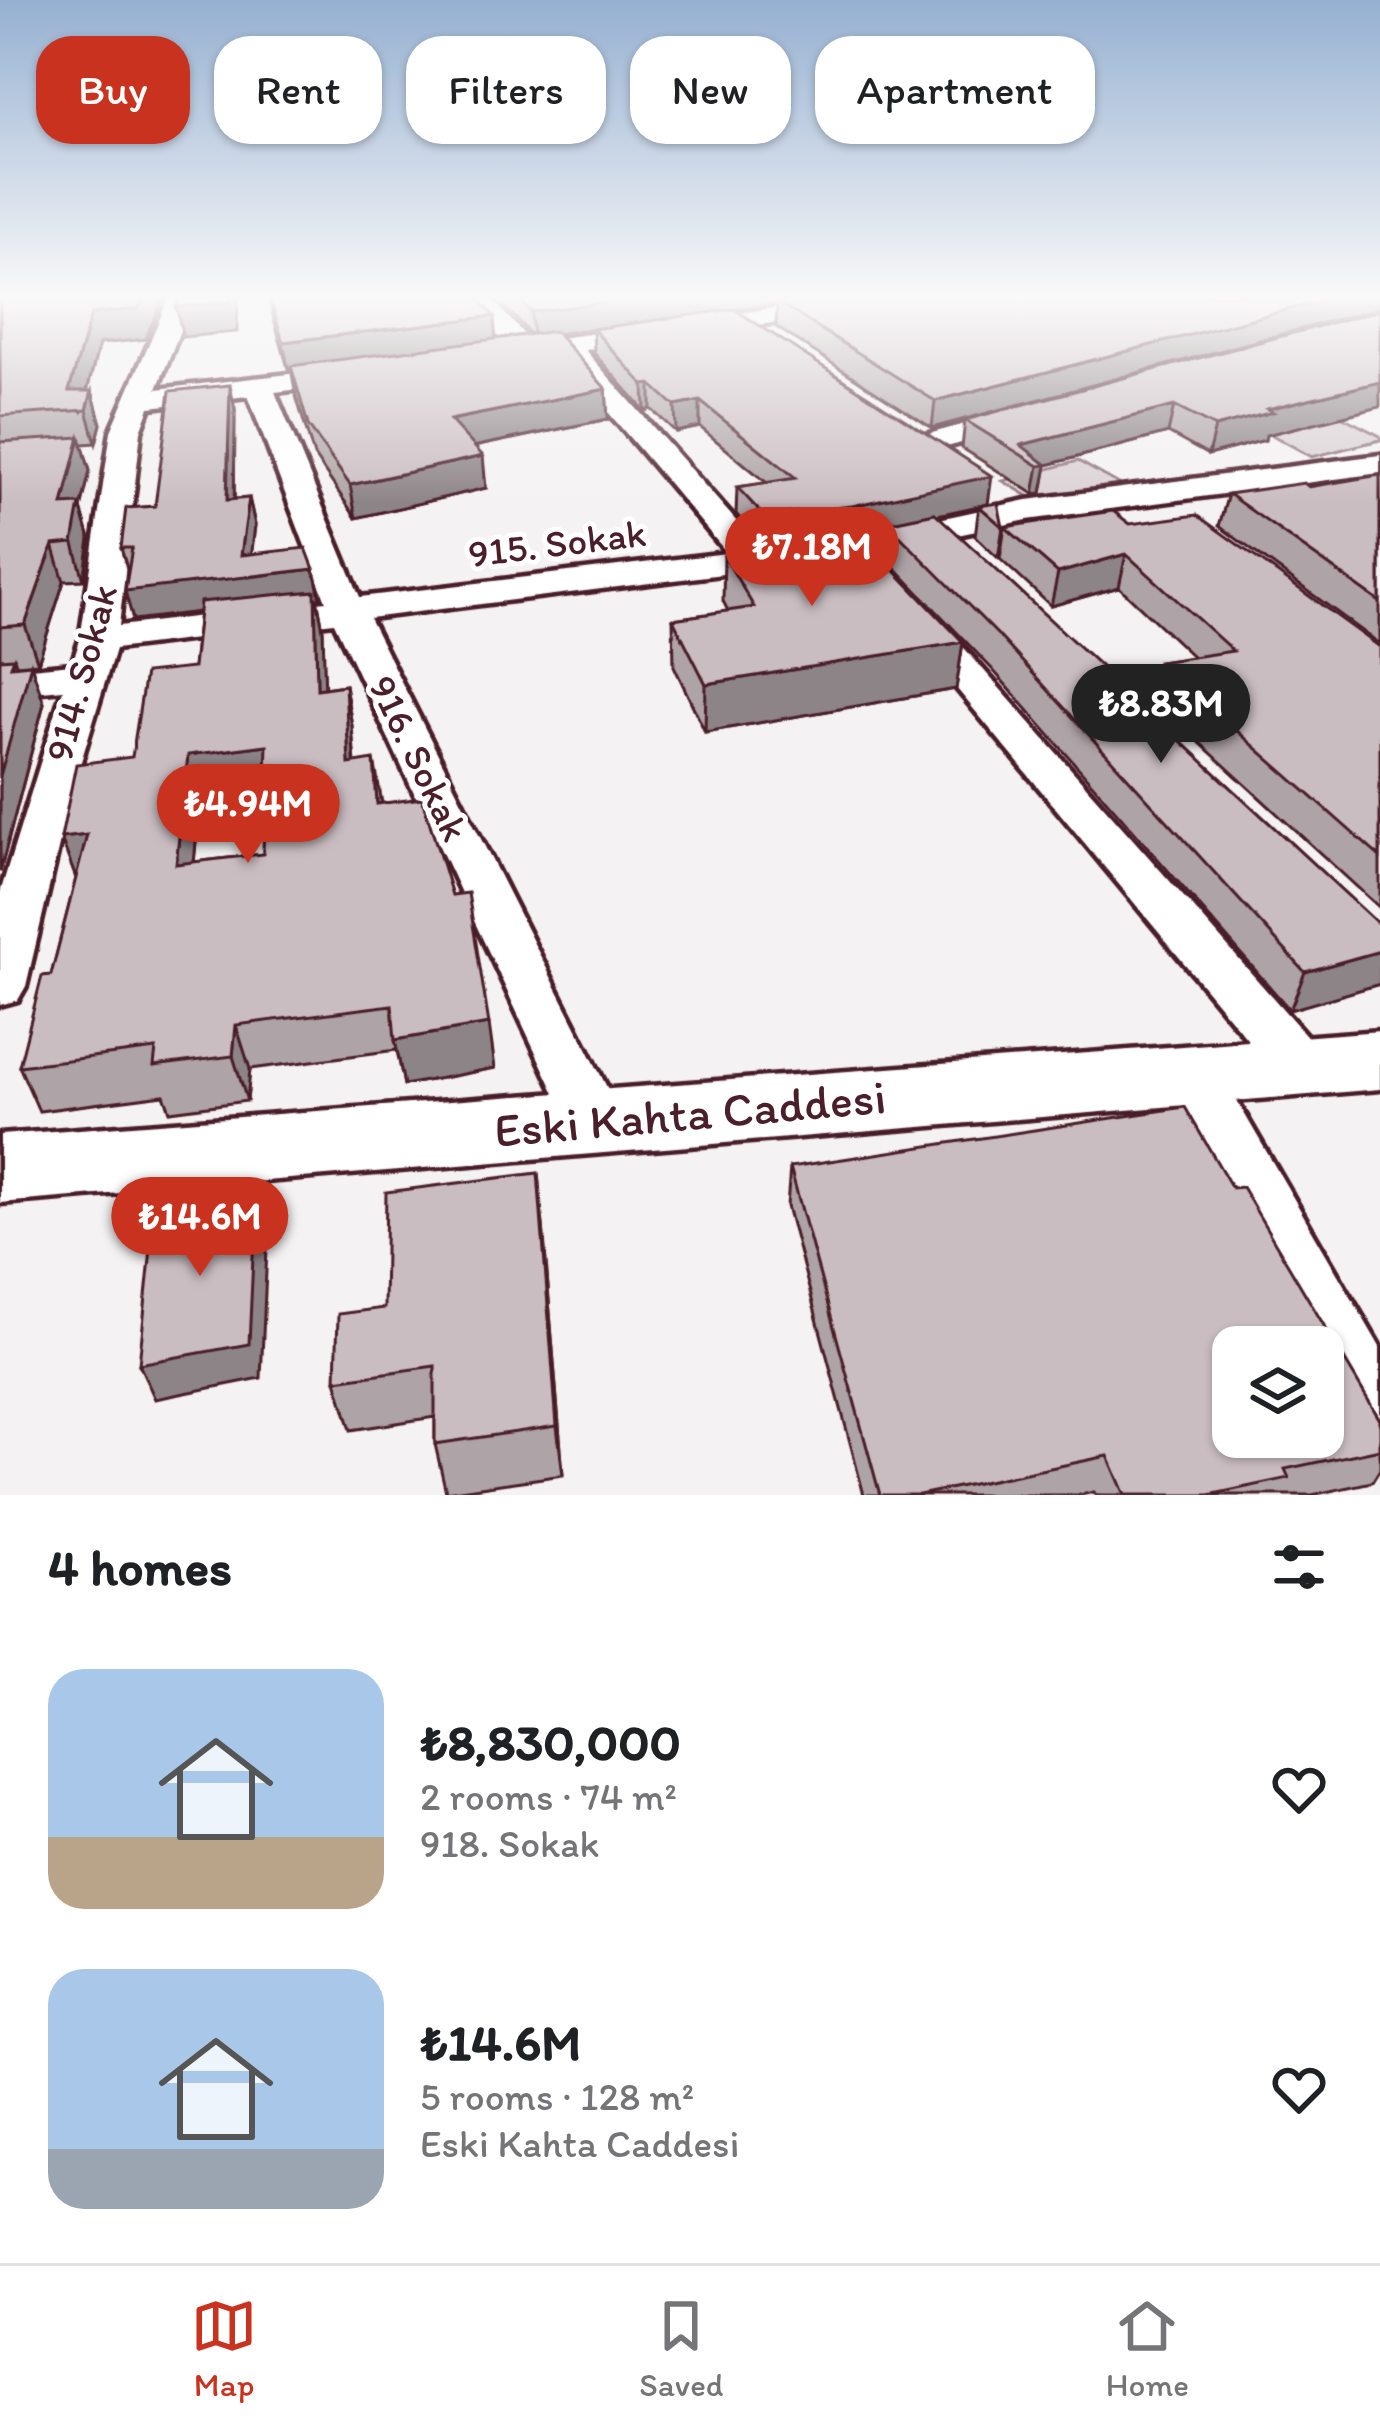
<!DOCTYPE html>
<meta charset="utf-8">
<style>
body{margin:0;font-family:Itim,sans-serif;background:#f2f2f2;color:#202124;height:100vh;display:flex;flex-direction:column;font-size:45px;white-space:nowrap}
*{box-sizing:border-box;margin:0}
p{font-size:39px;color:#757577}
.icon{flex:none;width:66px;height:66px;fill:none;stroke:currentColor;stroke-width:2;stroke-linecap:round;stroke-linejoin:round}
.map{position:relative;height:1495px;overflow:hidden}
.panel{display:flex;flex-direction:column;background:#fff;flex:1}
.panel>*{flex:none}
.banner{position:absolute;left:36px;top:36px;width:1308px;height:108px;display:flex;gap:24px}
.controls{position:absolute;left:1212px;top:1326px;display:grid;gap:24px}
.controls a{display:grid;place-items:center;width:132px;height:132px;border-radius:24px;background:#fff;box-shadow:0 3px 9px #0004;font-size:60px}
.price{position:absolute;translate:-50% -102px;padding:0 27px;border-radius:42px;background:#c8321e;color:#fff;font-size:39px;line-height:78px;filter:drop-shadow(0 3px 6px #0008)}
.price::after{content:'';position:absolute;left:50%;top:72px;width:36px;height:27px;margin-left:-18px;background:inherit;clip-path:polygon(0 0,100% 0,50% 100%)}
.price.current{background:#222;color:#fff}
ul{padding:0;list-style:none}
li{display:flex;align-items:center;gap:36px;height:300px;padding:0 48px}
li span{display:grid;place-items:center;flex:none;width:336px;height:240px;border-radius:36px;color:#555}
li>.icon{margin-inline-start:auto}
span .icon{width:144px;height:144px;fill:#fffc;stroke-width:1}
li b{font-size:51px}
h2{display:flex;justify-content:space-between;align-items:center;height:144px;padding:0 48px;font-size:51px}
.chip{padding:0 42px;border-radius:36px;background:#fff;box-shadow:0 3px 9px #0004;font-size:42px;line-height:108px}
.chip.current{background:#c8321e;color:#fff}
.menu{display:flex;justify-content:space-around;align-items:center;height:168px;border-top:3px solid #e0e0e0;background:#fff;font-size:33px;color:#757577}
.menu a{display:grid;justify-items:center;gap:6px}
.menu .current{color:#c8321e}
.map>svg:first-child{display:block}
.green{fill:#dbd2d5;stroke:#927880;stroke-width:3}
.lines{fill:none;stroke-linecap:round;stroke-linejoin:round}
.minor-casing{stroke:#4a1f2b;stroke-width:9}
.secondary-casing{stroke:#4a1f2b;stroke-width:9}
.minor{fill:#fff;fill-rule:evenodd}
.secondary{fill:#fff;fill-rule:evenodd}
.wall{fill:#aea3a6;stroke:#4a1f2b;stroke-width:3;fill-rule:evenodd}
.shaded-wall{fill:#8d8487;stroke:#4a1f2b;stroke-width:3}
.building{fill:#cabdc1;stroke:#4a1f2b;stroke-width:3;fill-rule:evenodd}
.labels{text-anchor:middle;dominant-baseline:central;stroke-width:10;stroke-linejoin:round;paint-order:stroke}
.street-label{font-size:39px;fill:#4a1f2b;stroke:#fff}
.near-street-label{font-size:48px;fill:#4a1f2b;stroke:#fff}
</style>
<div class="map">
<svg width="1380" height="1495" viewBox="0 0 1380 1495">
<rect width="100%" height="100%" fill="#f4f2f2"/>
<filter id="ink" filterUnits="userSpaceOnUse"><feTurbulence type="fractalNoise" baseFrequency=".00833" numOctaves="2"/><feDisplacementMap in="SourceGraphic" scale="24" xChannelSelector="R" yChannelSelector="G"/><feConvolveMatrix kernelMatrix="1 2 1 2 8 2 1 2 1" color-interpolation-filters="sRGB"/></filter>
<g filter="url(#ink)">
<g class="green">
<path d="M 1258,374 L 1380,436 L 1380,440 L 1312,457 L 1190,390 Z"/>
<path d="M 1078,461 L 1126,488 L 1033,499 L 1003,481 Z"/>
</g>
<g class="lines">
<g class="minor-casing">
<g id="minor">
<path d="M 170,295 L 194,295 L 157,389 L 352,367 L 366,375 L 352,383 L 275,392 L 360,597 L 727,553 L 559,354 L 505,358 L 501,352 L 506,346 L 463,295 L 488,295 L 531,342 L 868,295 L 929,295 L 917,302 L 585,350 L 761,549 L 851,538 L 1027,500 L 1380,455 L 1380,473 L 1027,520 L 851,558 L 369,618 L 624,1121 L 616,1137 L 596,1144 L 576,1137 L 568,1121 L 334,622 L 115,649 L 70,798 L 26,986 L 18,1000 L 0,1005 L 0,893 L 63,689 L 0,695 L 0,671 L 72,664 L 80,640 L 111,431 ZM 248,396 L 326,601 L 119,626 L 141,431 L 150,407 Z"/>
<path d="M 1016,410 L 1031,419 L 1026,425 L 925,453 L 910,444 L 914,438 Z"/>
<path d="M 922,612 L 935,615 L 1319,1050 L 1327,1065 L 1319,1080 L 1300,1087 L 1281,1080 L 909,631 L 903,623 L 909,615 Z"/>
<path d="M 1193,1051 L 1212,1058 L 1380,1347 L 1380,1445 L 1356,1436 L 1323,1372 L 1323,1347 L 1310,1347 L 1166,1073 L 1174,1058 Z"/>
</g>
</g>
<g class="secondary-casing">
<path id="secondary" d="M 1380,1031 L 1380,1089 L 0,1203 L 0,1135 Z"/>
</g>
<use href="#minor" class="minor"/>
<use href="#secondary" class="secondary"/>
</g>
<g class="wall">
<path d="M 0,295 L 158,295 L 161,305 L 145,339 L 99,344 L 87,391 L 92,391 L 101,424 L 96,443 L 82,444 L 90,471 L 81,509 L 90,539 L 84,580 L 64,581 L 38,663 L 16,665 L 44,703 L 0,872 Z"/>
<path d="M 267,295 L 475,295 L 496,339 L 530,334 L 494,295 L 1380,295 L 1380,309 L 932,428 L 776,327 L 777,303 L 734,309 L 937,515 L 1376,922 L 1290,1010 L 992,669 L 884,556 L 887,526 L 857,532 L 963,642 L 956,689 L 705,732 L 674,666 L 673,619 L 728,611 L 723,601 L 724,556 L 774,549 L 774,543 L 763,544 L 736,514 L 737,487 L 767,483 L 700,427 L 676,432 L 651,409 L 645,411 L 594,353 L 593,329 L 720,311 L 558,334 L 606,389 L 608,419 L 474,447 L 486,488 L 356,518 L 314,456 L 296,396 L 291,368 L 288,368 Z"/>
<path d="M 1380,310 L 1266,435 L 1265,440 L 1208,455 L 1168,433 L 1047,465 L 1042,493 L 1034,494 L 962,448 L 965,420 Z"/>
<path d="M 235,410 L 234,499 L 249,498 L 255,525 L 251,554 L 320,597 L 317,598 L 323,630 L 324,688 L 345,685 L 352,726 L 355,763 L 382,803 L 495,1068 L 404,1085 L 397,1050 L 250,1069 L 247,1101 L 170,1111 L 164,1095 L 39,1111 L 19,1066 L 51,975 L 76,878 L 61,838 L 132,757 L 193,668 L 199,612 L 133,620 L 128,572 L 121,548 ZM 265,789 L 263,854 L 194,862 L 200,798 Z"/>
<path d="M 1380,475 L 1380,644 L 1219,526 L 1228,494 L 1309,487 Z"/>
<path d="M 979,506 L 1003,527 L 998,558 L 975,536 Z"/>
<path d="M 1130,524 L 1380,647 L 1380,908 L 1150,697 L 1159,662 L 1193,657 L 1119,587 L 1051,606 L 1000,559 L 1005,527 Z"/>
<path d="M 790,1167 L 1232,1188 L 1380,1420 L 1380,1469 L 1372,1482 L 1312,1495 L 1096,1495 L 1094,1492 L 1081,1495 L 864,1495 L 787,1206 Z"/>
<path d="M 543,1225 L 563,1475 L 446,1492 L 435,1444 L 435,1417 L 351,1430 L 336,1380 L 384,1308 Z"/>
</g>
<g class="shaded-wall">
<path d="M 145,295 L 158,295 L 161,305 L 145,339 L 99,344 L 82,411 L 69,391 L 91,314 Z"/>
<path d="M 231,295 L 238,295 L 237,332 L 183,337 L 176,307 Z"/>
<path d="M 662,295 L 839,295 L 533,337 L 531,312 Z"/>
<path d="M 1344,295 L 1380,295 L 1379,308 L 932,428 L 935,401 Z"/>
<path d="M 494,316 L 496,342 L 288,368 L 283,342 Z"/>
<path d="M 1380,382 L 1380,407 L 1266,435 L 1265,440 L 1208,455 L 1215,427 L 1267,409 Z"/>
<path d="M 651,384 L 651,409 L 645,411 L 644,385 Z"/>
<path d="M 230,385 L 235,410 L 234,527 L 227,500 Z"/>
<path d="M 606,389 L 608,419 L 453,451 L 450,420 Z"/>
<path d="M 92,391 L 101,424 L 96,443 L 87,410 Z"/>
<path d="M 700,401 L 700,427 L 676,432 L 675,406 Z"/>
<path d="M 1174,406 L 1168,433 L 1047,465 L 1042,493 L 1034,494 L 1039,466 L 1021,445 Z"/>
<path d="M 80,437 L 90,471 L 81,509 L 90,539 L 84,580 L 63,505 Z"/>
<path d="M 483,456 L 486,488 L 356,518 L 350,485 Z"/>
<path d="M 992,476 L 988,504 L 850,534 L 775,528 L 774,543 L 763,544 L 764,516 Z"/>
<path d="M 249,498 L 255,525 L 249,577 L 314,569 L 320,597 L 317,598 L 323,630 L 326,730 L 317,689 L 315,598 L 133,620 L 125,591 L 241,555 Z"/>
<path d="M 53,545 L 64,581 L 38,663 L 25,625 Z"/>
<path d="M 1126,554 L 1119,587 L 1051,606 L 1058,573 Z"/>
<path d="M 963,642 L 956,689 L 705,732 L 706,684 Z"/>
<path d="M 14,658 L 24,688 L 31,664 L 44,703 L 0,872 L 0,776 L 11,666 Z"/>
<path d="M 345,685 L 352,726 L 357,806 L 349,764 Z"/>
<path d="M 267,745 L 277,787 L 200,798 L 190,908 L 176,864 L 188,755 Z"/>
<path d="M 374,760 L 382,803 L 377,804 Z"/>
<path d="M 87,835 L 77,881 L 61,838 Z"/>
<path d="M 1380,951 L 1380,984 L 1290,1010 L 1305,972 Z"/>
<path d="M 489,1024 L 495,1068 L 404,1085 L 395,1040 Z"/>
<path d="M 236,1025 L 250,1069 L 247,1101 L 233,1056 Z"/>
<path d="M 538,1173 L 543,1225 L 563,1475 L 557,1426 Z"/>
<path d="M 256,1192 L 268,1228 L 261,1378 L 155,1399 L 139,1364 Z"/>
</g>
<g class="building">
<path d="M 0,295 L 145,295 L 138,309 L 91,314 L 69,391 L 92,391 L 87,410 L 0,416 Z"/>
<path d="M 181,295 L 231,295 L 231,302 L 176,307 Z"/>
<path d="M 269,295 L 475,295 L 494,316 L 283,342 Z"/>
<path d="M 514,295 L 662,295 L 531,312 Z"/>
<path d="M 831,295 L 1344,295 L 935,401 L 777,302 Z"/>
<path d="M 734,309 L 992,476 L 852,506 L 764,516 L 737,487 L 796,478 L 700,401 L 675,406 L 651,384 L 644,385 L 593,329 Z"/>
<path d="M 1380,310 L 1380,382 L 1267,409 L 1273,412 L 1215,427 L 1174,406 L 1021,445 L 1047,465 L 1039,466 L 965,420 Z"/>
<path d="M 555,331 L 606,389 L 450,420 L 483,456 L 350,485 L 308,425 L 291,366 Z"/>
<path d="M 230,385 L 227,500 L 249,498 L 241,555 L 306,548 L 314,569 L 125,591 L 132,548 L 121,548 L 126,508 L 155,506 L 170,391 Z"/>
<path d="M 80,437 L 63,505 L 80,504 L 73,543 L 53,545 L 25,625 L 0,627 L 0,442 Z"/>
<path d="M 1380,475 L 1380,602 L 1228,494 L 1304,483 L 1309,487 Z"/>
<path d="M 998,503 L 1003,527 L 979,506 Z"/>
<path d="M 1113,511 L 1130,524 L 1197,515 L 1380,647 L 1380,857 L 1159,662 L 1233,651 L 1126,554 L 1058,573 L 1005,527 Z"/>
<path d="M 935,513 L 1376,922 L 1380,923 L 1380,951 L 1305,972 L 998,635 L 887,523 Z"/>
<path d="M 845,519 L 963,642 L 706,684 L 673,619 L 754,607 L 724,556 L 788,547 L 775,528 Z"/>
<path d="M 315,591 L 317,689 L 345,685 L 349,764 L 374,760 L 377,804 L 422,798 L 452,895 L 468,893 L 489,1024 L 395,1040 L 392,1005 L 236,1025 L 233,1056 L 154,1066 L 156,1049 L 19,1066 L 42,976 L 51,975 L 87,835 L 61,838 L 76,764 L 132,757 L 145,673 L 193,668 L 200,602 ZM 267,745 L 263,854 L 176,864 L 188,755 Z"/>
<path d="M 14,658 L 11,666 L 31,664 L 0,776 L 0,659 Z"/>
<path d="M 1185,1107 L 1232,1188 L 1242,1187 L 1380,1420 L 1380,1449 L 1285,1469 L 1289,1478 L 1209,1495 L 1125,1495 L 1108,1456 L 919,1495 L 880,1495 L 790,1167 ZM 1233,1347 L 1323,1347 L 1323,1437 L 1233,1437 Z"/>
<path d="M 538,1173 L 557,1426 L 435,1444 L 435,1366 L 336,1380 L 338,1314 L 384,1308 L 386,1192 Z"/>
<path d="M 256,1192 L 249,1344 L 139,1364 L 155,1210 Z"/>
</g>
</g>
<linearGradient id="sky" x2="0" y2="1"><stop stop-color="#95b0d1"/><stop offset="0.59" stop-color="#faf9f9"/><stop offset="1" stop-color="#faf9f9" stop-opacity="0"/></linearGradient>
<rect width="1380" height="504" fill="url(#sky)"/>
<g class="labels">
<g class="street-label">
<text transform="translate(557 543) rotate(-7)">915. Sokak</text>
<text transform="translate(81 673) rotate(-75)">914. Sokak</text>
<text transform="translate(419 758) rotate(64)">916. Sokak</text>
</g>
<g class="near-street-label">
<text transform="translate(690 1113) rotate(-5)">Eski Kahta Caddesi</text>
</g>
</g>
</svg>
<div class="controls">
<a><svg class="icon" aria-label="layers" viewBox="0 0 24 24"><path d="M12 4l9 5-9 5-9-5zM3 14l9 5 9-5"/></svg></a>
</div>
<b class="price" style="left:812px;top:609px">₺7.18M</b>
<b class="price current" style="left:1161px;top:766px">₺8.83M</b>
<b class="price" style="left:248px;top:866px">₺4.94M</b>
<b class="price" style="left:200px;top:1279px">₺14.6M</b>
<div class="banner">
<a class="chip current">Buy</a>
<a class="chip">Rent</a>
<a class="chip">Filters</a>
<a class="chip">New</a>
<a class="chip">Apartment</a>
</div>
</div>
<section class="panel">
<h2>4 homes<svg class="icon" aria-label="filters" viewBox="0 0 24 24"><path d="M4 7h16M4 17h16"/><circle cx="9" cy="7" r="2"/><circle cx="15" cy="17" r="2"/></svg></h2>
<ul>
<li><span style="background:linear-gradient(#a9c7e8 70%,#b9a48a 0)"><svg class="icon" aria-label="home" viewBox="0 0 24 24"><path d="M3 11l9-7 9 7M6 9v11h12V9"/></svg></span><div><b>₺8,830,000</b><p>2 rooms · 74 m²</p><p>918. Sokak</p></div><svg class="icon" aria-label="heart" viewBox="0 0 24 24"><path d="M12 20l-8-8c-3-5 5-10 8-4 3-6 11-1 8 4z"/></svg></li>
<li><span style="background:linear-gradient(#a9c7e8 75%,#9aa5b1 0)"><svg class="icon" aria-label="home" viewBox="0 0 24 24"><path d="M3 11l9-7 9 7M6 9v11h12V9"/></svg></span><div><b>₺14.6M</b><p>5 rooms · 128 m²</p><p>Eski Kahta Caddesi</p></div><svg class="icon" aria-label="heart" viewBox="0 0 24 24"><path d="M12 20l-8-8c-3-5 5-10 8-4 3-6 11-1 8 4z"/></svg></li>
</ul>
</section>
<nav class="menu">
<a class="current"><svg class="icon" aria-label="map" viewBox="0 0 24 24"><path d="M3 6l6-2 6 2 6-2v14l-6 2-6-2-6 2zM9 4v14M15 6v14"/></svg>Map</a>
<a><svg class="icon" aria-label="saved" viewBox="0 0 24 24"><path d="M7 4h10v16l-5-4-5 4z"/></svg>Saved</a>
<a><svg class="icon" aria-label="home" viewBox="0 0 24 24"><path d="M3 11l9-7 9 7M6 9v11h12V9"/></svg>Home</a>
</nav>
